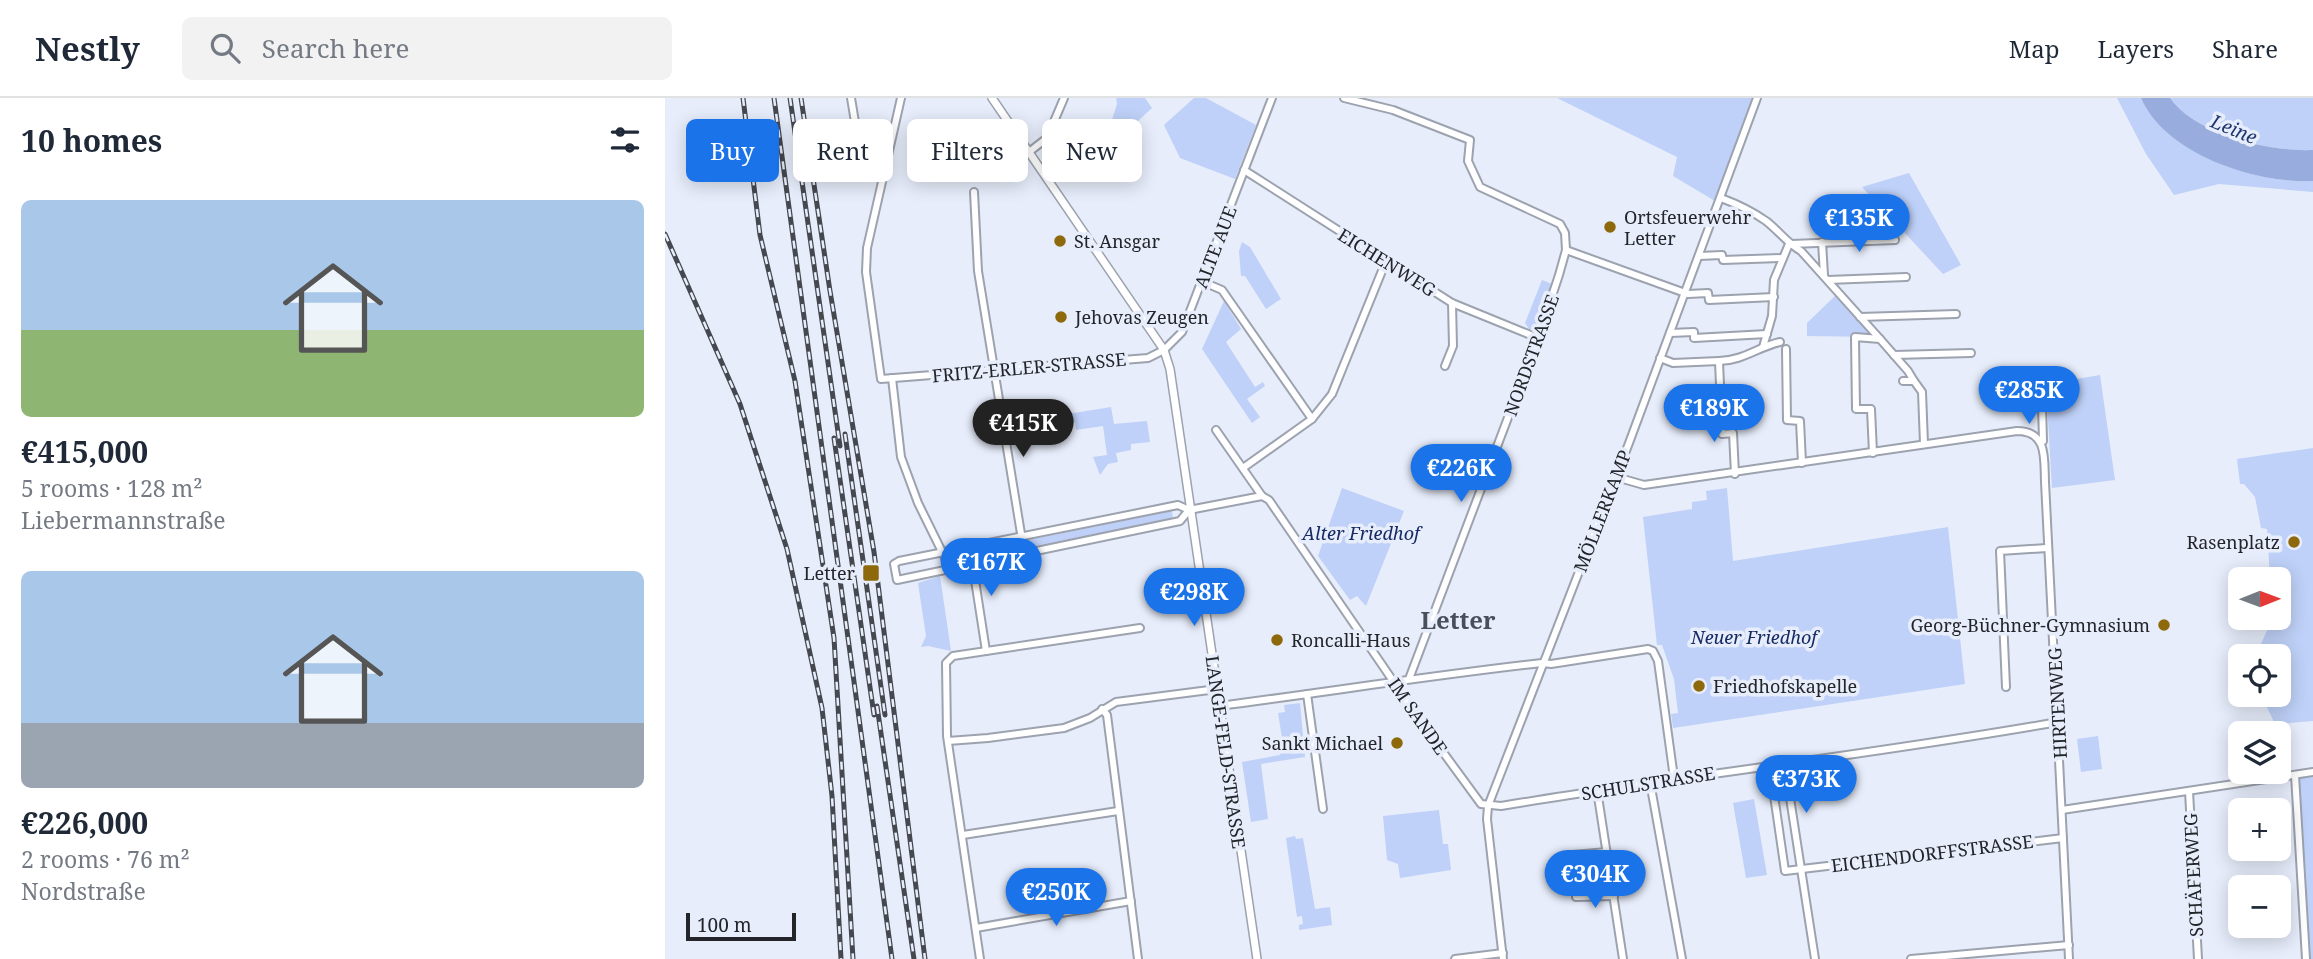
<!DOCTYPE html>
<meta charset="utf-8">
<style>
body{margin:0;font-family:"Noto Serif",serif;background:#f2f2f3;color:#1f2937;height:100vh;display:flex;flex-direction:column;font-size:26px;white-space:nowrap}
*{box-sizing:border-box;margin:0}
p{font-size:23px;color:#747a83}
.icon{flex:none;width:38px;height:38px;fill:none;stroke:currentColor;stroke-width:2;stroke-linecap:round;stroke-linejoin:round}
.map{position:relative;flex:1;overflow:hidden}
.side{display:flex;flex-direction:column;background:#fff;width:665px}
.side>*{flex:none}
.hud{position:absolute;left:21px;top:21px;width:665px;height:63px;display:flex;gap:14px}
.needle{width:46px;rotate:89deg}
.fabs{position:absolute;left:1563px;top:469px;display:grid;gap:14px}
.fabs a{display:grid;place-items:center;width:63px;height:63px;border-radius:10px;background:#fff;box-shadow:0 4px 18px #0003;font-size:35px}
.scale{position:absolute;left:21px;bottom:18px;width:110px;box-sizing:border-box;padding-left:7px;border:4px solid #23252a;border-top:0;font-size:19px;line-height:24px;white-space:nowrap;color:#23252a;-webkit-text-stroke:5px #e7edfb;paint-order:stroke}
.price{position:absolute;translate:-50% -60px;padding:0 16px;border-radius:24px;background:#1a73e8;color:#fff;font-size:23px;line-height:46px;filter:drop-shadow(0 2px 4px #0008)}
.price::after{content:'';position:absolute;left:50%;top:42px;width:21px;height:16px;margin-left:-10px;background:inherit;clip-path:polygon(0 0,100% 0,50% 100%)}
.price.selected{background:#222;color:#fff}
ul{padding:0;list-style:none}
li{display:grid;align-content:center;gap:14px;height:371px;padding:0 21px}
li span{display:grid;place-items:center;height:217px;border-radius:10px;color:#555}
li>.icon{margin-inline-start:auto}
span .icon{width:126px;height:126px;fill:#fffc;stroke-width:1}
li b{font-size:30px}
h2{display:flex;justify-content:space-between;align-items:center;height:84px;padding:0 21px;font-size:30px}
.chip{padding:0 24px;border-radius:10px;background:#fff;box-shadow:0 4px 18px #0003;font-size:24px;line-height:63px}
.chip.selected{background:#1a73e8;color:#fff}
header{display:flex;align-items:center;gap:42px;box-sizing:border-box;height:98px;padding:0 35px;background:#fff;border-bottom:2px solid #e0e1e3}
header strong{font-size:33px}
nav{display:flex;gap:38px;margin-inline-start:auto;font-size:24px}
.search{width:490px;height:63px;background:#f2f2f3;display:flex;align-items:center;gap:18px;box-sizing:border-box;padding:0 24px;border-radius:10px;color:#747a83;font-size:26px}
main{display:flex;flex:1;min-height:0}
.map>svg:first-child{display:block}
.green{fill:#bfd1f8}
.water{fill:#98adde}
.lines{fill:none;stroke-linecap:round;stroke-linejoin:round}
.minor-casing{stroke:#9ca2ae;stroke-width:10}
.tertiary-casing{stroke:#9ca2ae;stroke-width:10}
.minor{stroke:#fff;stroke-width:6}
.tertiary{stroke:#fff;stroke-width:7}
.rail-casing{stroke:#45484f;stroke-width:5}
.rail{stroke:#e7edfb;stroke-width:2.5;stroke-dasharray:8;stroke-linecap:butt}
.poi-dot{fill:#8d690c;stroke:#e7edfb;stroke-width:2.5}
.labels{text-anchor:middle;dominant-baseline:central;stroke-width:7;stroke-linejoin:round;paint-order:stroke}
.poi-label{font-size:18px;fill:#23252a;stroke:#e7edfb;text-anchor:start}
.street-label{font-size:18px;fill:#23252a;stroke:#e7edfb}
.park-label{font-size:18px;font-style:italic;fill:#162a63;stroke:#e7edfb}
.water-label{font-size:19px;font-style:italic;fill:#213772;stroke:#e7edfb}
.district-label{font-size:24px;font-weight:bold;fill:#494f5a;stroke:#e7edfb}
</style>
<header>
<strong>Nestly</strong>
<div class="search"><svg class="icon" aria-label="search" viewBox="0 0 24 24"><circle cx="10" cy="10" r="6"/><path d="M15 15l6 6"/></svg>Search here</div>
<nav><a>Map</a><a>Layers</a><a>Share</a></nav>
</header>
<main>
<section class="side">
<h2>10 homes<svg class="icon" aria-label="filters" viewBox="0 0 24 24"><path d="M4 7h16M4 17h16"/><circle cx="9" cy="7" r="2"/><circle cx="15" cy="17" r="2"/></svg></h2>
<ul>
<li><span style="background:linear-gradient(#a9c7e8 60%,#8fb573 0)"><svg class="icon" aria-label="home" viewBox="0 0 24 24"><path d="M3 11l9-7 9 7M6 9v11h12V9"/></svg></span><div><b>€415,000</b><p>5 rooms · 128 m²</p><p>Liebermannstraße</p></div></li>
<li><span style="background:linear-gradient(#a9c7e8 70%,#9aa5b1 0)"><svg class="icon" aria-label="home" viewBox="0 0 24 24"><path d="M3 11l9-7 9 7M6 9v11h12V9"/></svg></span><div><b>€226,000</b><p>2 rooms · 76 m²</p><p>Nordstraße</p></div></li>
</ul>
</section>
<div class="map">
<svg width="1648" height="861" viewBox="0 0 1648 861">
<rect width="100%" height="100%" fill="#e7edfb"/>
<g class="green">
<path d="M 451,0 L 480,0 L 487,10 L 436,57 L 452,6 Z"/>
<path d="M 529,0 L 541,0 L 591,27 L 570,81 L 515,60 L 499,27 Z"/>
<path d="M 892,0 L 1088,0 L 1050,103 L 1008,78 L 1012,59 Z"/>
<path d="M 1452,0 L 1476,0 C 1501,56 1591,86 1648,83 L 1648,94 L 1554,86 L 1509,97 L 1481,56 Z"/>
<path d="M 1505,0 L 1648,0 L 1648,52 C 1606,54 1531,37 1505,0 Z"/>
<path d="M 1244,75 L 1296,167 L 1278,176 L 1197,89 Z"/>
<path d="M 577,144 L 585,149 L 616,201 L 601,211 L 580,178 L 576,178 L 574,153 Z"/>
<path d="M 877,182 L 887,186 L 872,231 L 864,231 L 860,225 Z"/>
<path d="M 1170,198 L 1209,239 L 1142,238 L 1142,225 Z"/>
<path d="M 559,203 L 576,231 L 561,244 L 590,289 L 598,284 L 600,288 L 582,301 L 595,319 L 587,325 L 537,251 Z"/>
<path d="M 1435,277 L 1450,382 L 1387,390 L 1381,286 Z"/>
<path d="M 446,309 L 449,326 L 482,323 L 485,344 L 466,346 L 466,352 L 451,355 L 453,364 L 443,366 L 435,377 L 428,359 L 442,357 L 438,328 L 411,332 L 410,324 L 404,324 L 403,316 Z"/>
<path d="M 1648,350 L 1648,623 L 1610,626 L 1596,597 L 1614,597 L 1614,558 L 1590,558 L 1608,520 L 1614,520 L 1614,481 L 1605,481 L 1602,431 L 1596,430 L 1590,399 L 1579,386 L 1575,386 L 1572,361 Z"/>
<path d="M 677,390 L 739,413 L 701,508 L 692,498 L 685,502 L 653,458 Z"/>
<path d="M 1062,390 L 1068,463 L 1283,429 L 1300,586 L 1008,630 L 1006,616 L 1013,615 L 1009,581 L 997,547 L 992,547 L 978,419 L 1027,411 L 1027,404 L 1042,402 L 1041,393 Z"/>
<path d="M 507,413 L 508,421 L 364,449 L 362,446 L 363,442 Z"/>
<path d="M 275,478 L 286,553 L 263,548 L 256,549 L 261,538 L 253,485 Z"/>
<path d="M 635,605 L 640,659 L 596,666 L 603,721 L 586,724 L 577,664 L 615,657 L 612,641 L 617,640 L 613,615 L 620,614 L 619,607 Z"/>
<path d="M 1433,638 L 1437,671 L 1416,674 L 1412,641 Z"/>
<path d="M 1648,679 L 1648,861 L 1643,861 L 1634,680 Z"/>
<path d="M 1089,701 L 1102,777 L 1081,780 L 1068,705 Z"/>
<path d="M 774,712 L 778,746 L 783,746 L 786,772 L 735,780 L 733,766 L 722,762 L 718,718 Z"/>
<path d="M 630,738 L 631,741 L 638,740 L 650,811 L 665,809 L 667,827 L 634,832 L 634,827 L 638,826 L 637,818 L 632,819 L 621,740 Z"/>
</g>
<path class="water" d="M 1476,0 L 1505,0 C 1531,37 1606,54 1648,52 L 1648,83 C 1591,86 1500,56 1476,0 Z"/>
<g class="lines">
<g class="minor-casing">
<g id="minor">
<path d="M 186,0 L 190,24"/>
<path d="M 236,0 L 202,150 L 201,174 L 216,281 L 483,260 L 499,252 L 517,234 L 607,0"/>
<path d="M 679,0 L 728,12 L 805,42 L 803,63 L 815,89 L 895,126 L 900,135 L 901,152 L 894,177 L 872,243 L 744,581"/>
<path d="M 364,54 L 382,40 L 399,0"/>
<path d="M 579,72 L 787,205 L 873,240"/>
<path d="M 309,94 L 313,173 L 359,454"/>
<path d="M 1056,100 C 1072,106 1087,113 1101,123 C 1114,133 1122,145 1136,153 L 1215,241"/>
<path d="M 1157,144 L 1159,177"/>
<path d="M 1126,146 L 1230,142"/>
<path d="M 901,152 L 1023,196 L 1043,195 L 1044,202 L 1109,199"/>
<path d="M 1034,158 L 1057,157 L 1058,162 L 1118,160"/>
<path d="M 1163,182 L 1241,179"/>
<path d="M 536,183 L 557,192 L 647,321"/>
<path d="M 1195,219 L 1291,216"/>
<path d="M 1005,235 L 1029,234 L 1029,240 L 1102,236"/>
<path d="M 1098,249 L 1107,218 L 1109,182 L 1124,146"/>
<path d="M 1121,251 L 1122,322 L 1135,323 L 1137,365"/>
<path d="M 1229,257 L 1306,255"/>
<path d="M 995,260 L 1008,265 L 1054,263 L 1057,336 L 1068,335 L 1070,376"/>
<path d="M 1054,263 C 1077,263 1093,249 1115,244"/>
<path d="M 780,268 L 788,248 L 787,205"/>
<path d="M 227,280 L 236,359 L 253,405 L 285,470"/>
<path d="M 1238,283 L 1249,283 L 1257,294 L 1259,346"/>
<path d="M 1377,307 L 1378,343"/>
<path d="M 551,332 L 597,398 L 604,402 L 761,631 L 816,706 L 836,708 C 1021,677 1207,657 1393,624"/>
<path d="M 1208,355 L 1206,311 L 1191,311 L 1190,239 L 1215,241 L 1243,273 L 1249,283"/>
<path d="M 578,370 L 647,321 L 667,296 L 721,163"/>
<path d="M 951,379 L 979,387 L 1352,333 C 1383,333 1379,361 1380,384 L 1404,861"/>
<path d="M 524,412 L 515,423 L 232,482 L 229,466 L 234,463 L 513,407 L 524,412 L 597,398"/>
<path d="M 305,450 L 321,553"/>
<path d="M 1341,589 L 1335,453 L 1382,450"/>
<path d="M 642,596 L 658,711"/>
<path d="M 554,608 C 662,594 769,577 877,565 L 886,566 L 983,551 L 988,553 L 993,563 L 1009,680"/>
<path d="M 437,611 L 442,617 L 473,861"/>
<path d="M 283,643 L 323,640 L 399,630 L 425,620 L 451,604 L 552,591"/>
<path d="M 1120,668 L 1150,861"/>
<path d="M 1105,670 L 1120,773 L 1398,740"/>
<path d="M 1630,677 L 1641,861"/>
<path d="M 985,684 L 1017,861"/>
<path d="M 932,692 L 958,861"/>
<path d="M 1524,693 L 1533,861"/>
<path d="M 1397,712 L 1648,674"/>
<path d="M 298,737 L 453,713"/>
<path d="M 907,757 L 942,754"/>
<path d="M 911,799 L 949,798"/>
<path d="M 311,830 L 466,803"/>
<path d="M 315,861 L 282,638 L 281,565 L 288,558 L 475,530"/>
<path d="M 790,861 L 838,855"/>
<path d="M 838,861 L 822,721 L 823,708 L 964,345 L 1092,0"/>
<path d="M 1246,861 L 1404,847"/>
</g>
</g>
<g class="tertiary-casing">
<path id="tertiary" d="M 327,0 L 499,252 L 505,271 L 592,861"/>
</g>
<use href="#minor" class="minor"/>
<use href="#tertiary" class="tertiary"/>
<g class="rail-casing">
<g id="rail">
<path d="M 78,0 L 95,137 L 130,283 L 169,540 L 188,861"/>
<path d="M 109,0 L 227,861"/>
<path d="M 125,0 L 175,348"/>
<path d="M 136,0 L 165,193 L 209,454 L 260,861"/>
<path d="M 0,136 L 75,306 L 122,451 L 157,610 L 167,698 L 176,861"/>
<path d="M 180,336 L 220,617"/>
<path d="M 169,340 L 209,617"/>
<path d="M 212,608 L 249,861"/>
</g>
</g>
<use href="#rail" class="rail"/>
</g>
<g class="poi-dot">
<circle cx="945" cy="129" r="7"/>
<circle cx="395" cy="143" r="7"/>
<circle cx="396" cy="219" r="7"/>
<circle cx="1629" cy="444" r="7"/>
<rect x="197" y="466" width="18" height="18" rx="3.5"/>
<circle cx="1499" cy="527" r="7"/>
<circle cx="612" cy="542" r="7"/>
<circle cx="1034" cy="588" r="7"/>
<circle cx="732" cy="645" r="7"/>
</g>
<g class="labels">
<g class="poi-label">
<text x="959" y="119">Ortsfeuerwehr<tspan x="959" dy="21">Letter</tspan></text>
<text x="409" y="143">St. Ansgar</text>
<text x="410" y="219">Jehovas Zeugen</text>
<text x="1615" y="444" text-anchor="end">Rasenplatz</text>
<text x="190" y="475" text-anchor="end">Letter</text>
<text x="1485" y="527" text-anchor="end">Georg-Büchner-Gymnasium</text>
<text x="626" y="542">Roncalli-Haus</text>
<text x="1048" y="588">Friedhofskapelle</text>
<text x="718" y="645" text-anchor="end">Sankt Michael</text>
</g>
<g class="street-label">
<text transform="translate(550 149) rotate(-69)">ALTE AUE</text>
<text transform="translate(722 164) rotate(32)">EICHENWEG</text>
<text transform="translate(866 257) rotate(-70)">NORDSTRASSE</text>
<text transform="translate(364 269) rotate(-5)">FRITZ-ERLER-STRASSE</text>
<text transform="translate(937 413) rotate(-69)">MÖLLERKAMP</text>
<text transform="translate(1392 605) rotate(-93)">HIRTENWEG</text>
<text transform="translate(753 618) rotate(55)">IM SANDE</text>
<text transform="translate(561 654) rotate(82)">LANGE-FELD-STRASSE</text>
<text transform="translate(983 685) rotate(-9)">SCHULSTRASSE</text>
<text transform="translate(1267 755) rotate(-7)">EICHENDORFFSTRASSE</text>
<text transform="translate(1528 777) rotate(-93)">SCHÄFERWEG</text>
</g>
<g class="park-label">
<text x="696" y="435">Alter Friedhof</text>
<text x="1089" y="539">Neuer Friedhof</text>
</g>
<g class="water-label">
<text transform="translate(1569 31) rotate(22)">Leine</text>
</g>
<g class="district-label">
<text x="793" y="521">Letter</text>
</g>
</g>
</svg>
<div class="fabs">
<a><svg class="needle" viewBox="-14 -14 28 28"><path d="M0-13l5 13h-10z" fill="#e53935"/><path d="M0 13l5-13h-10z" fill="#747a83"/></svg></a>
<a><svg class="icon" aria-label="locate" viewBox="0 0 24 24"><circle cx="12" cy="12" r="6"/><path d="M12 2v4M12 18v4M2 12h4M18 12h4"/></svg></a>
<a><svg class="icon" aria-label="layers" viewBox="0 0 24 24"><path d="M12 4l9 5-9 5-9-5zM3 14l9 5 9-5"/></svg></a>
<a>+</a>
<a>−</a>
</div>
<div class="scale">100 m</div>
<b class="price" style="left:1194px;top:156px">€135K</b>
<b class="price" style="left:1364px;top:328px">€285K</b>
<b class="price" style="left:1049px;top:346px">€189K</b>
<b class="price selected" style="left:358px;top:361px">€415K</b>
<b class="price" style="left:796px;top:406px">€226K</b>
<b class="price" style="left:326px;top:500px">€167K</b>
<b class="price" style="left:529px;top:530px">€298K</b>
<b class="price" style="left:1141px;top:717px">€373K</b>
<b class="price" style="left:930px;top:812px">€304K</b>
<b class="price" style="left:391px;top:830px">€250K</b>
<div class="hud">
<a class="chip selected">Buy</a>
<a class="chip">Rent</a>
<a class="chip">Filters</a>
<a class="chip">New</a>
</div>
</div>
</main>
